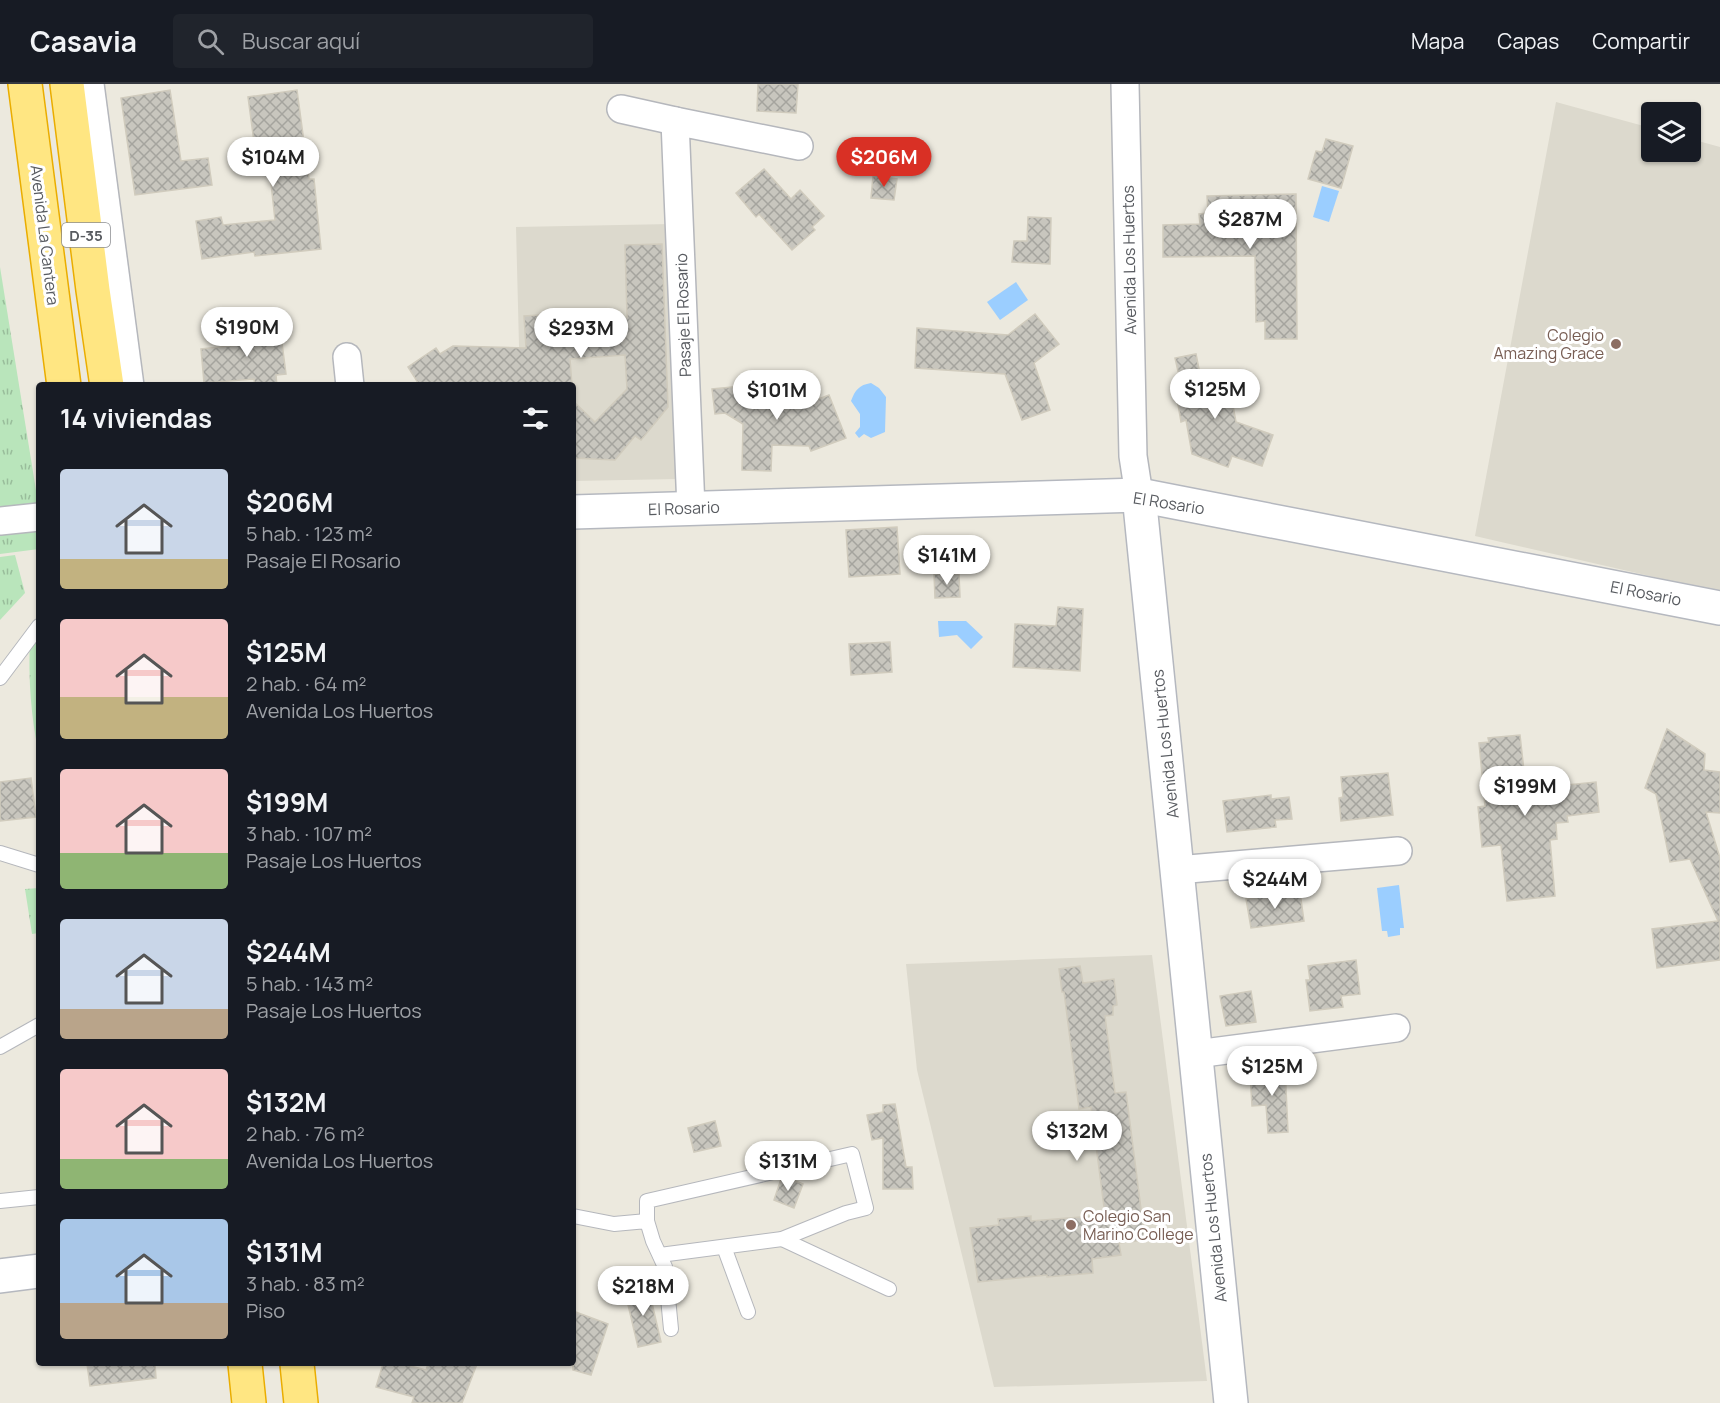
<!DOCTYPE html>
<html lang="es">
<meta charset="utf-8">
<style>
body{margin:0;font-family:Manrope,sans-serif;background:#20242c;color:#f1f3f6;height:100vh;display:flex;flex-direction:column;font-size:22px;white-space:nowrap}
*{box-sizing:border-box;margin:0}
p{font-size:20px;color:#9ea1a6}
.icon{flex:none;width:33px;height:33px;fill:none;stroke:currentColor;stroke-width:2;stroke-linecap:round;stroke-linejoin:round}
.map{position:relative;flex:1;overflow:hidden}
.drawer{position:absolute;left:36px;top:298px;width:540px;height:984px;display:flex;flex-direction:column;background:#171b24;border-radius:6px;box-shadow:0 2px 4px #0004}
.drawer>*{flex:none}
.buttons{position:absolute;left:1641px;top:18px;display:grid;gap:12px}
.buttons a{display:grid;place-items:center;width:60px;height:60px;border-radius:6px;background:#171b24;box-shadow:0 2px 4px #0004;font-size:30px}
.price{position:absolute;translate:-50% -51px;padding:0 14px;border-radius:21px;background:#fff;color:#222;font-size:20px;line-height:39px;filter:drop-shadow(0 2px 3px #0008)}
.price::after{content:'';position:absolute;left:50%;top:36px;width:18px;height:14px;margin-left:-9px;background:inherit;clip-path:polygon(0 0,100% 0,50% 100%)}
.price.current{background:#d93025;color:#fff}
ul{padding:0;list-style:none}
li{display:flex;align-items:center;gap:18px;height:150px;padding:0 24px}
li span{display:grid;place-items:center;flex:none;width:168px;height:120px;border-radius:6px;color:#555}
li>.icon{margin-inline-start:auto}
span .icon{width:72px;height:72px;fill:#fffc;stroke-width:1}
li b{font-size:26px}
h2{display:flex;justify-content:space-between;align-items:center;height:72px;padding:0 24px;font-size:26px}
header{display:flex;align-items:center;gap:36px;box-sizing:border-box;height:84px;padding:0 30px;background:#171b24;border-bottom:2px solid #363941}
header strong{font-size:28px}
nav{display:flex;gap:33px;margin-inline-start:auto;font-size:21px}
.search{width:420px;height:54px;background:#20242c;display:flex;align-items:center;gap:15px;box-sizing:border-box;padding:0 21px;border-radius:6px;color:#9ea1a6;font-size:22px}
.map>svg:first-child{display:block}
.education{fill:#dcd9cd}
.grass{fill:url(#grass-tufts)}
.water{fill:#9bceff}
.building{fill:url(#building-cross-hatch);stroke:#d0cbbd;stroke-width:1.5}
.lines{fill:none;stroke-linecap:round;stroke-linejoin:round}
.lane-casing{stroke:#b5b7bc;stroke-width:16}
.street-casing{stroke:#b5b7bc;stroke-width:30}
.secondary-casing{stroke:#b5b8bf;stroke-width:36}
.highway-casing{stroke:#eaad00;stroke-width:36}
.lane{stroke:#fff;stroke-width:14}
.street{stroke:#fff;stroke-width:27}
.secondary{stroke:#fff;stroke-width:33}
.highway{stroke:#ffe682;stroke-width:33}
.education-dot{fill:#8d6e63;stroke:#fff;stroke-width:2}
.labels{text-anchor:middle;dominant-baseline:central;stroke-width:6;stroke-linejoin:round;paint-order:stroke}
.shield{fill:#fff;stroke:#8a8c90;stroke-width:1.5}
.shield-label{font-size:15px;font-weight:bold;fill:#585b60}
.street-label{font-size:16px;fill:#585b60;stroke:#fff}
.education-label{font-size:16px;fill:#785e54;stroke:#fff;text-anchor:end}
</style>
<header>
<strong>Casavia</strong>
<div class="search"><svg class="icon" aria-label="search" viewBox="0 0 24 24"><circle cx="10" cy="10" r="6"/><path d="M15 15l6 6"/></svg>Buscar aquí</div>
<nav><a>Mapa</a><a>Capas</a><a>Compartir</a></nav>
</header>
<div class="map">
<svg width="1720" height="1319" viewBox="0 0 1720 1319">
<defs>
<pattern id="grass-tufts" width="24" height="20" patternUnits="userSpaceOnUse" patternTransform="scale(1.5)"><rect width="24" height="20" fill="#b9e5bb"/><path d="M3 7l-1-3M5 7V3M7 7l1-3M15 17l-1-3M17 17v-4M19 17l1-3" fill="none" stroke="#99bd9b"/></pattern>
<pattern id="building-cross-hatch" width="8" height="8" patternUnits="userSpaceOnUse" patternTransform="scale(1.5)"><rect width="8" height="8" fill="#c8c6be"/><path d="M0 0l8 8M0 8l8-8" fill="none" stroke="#a5a49e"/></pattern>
</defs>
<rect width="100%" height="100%" fill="#ece9de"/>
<g class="education">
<path d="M 1556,18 L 1651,44 L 1652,68 L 1690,68 L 1691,55 L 1720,63 L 1720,508 L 1475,452 Z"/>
<path d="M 671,140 L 678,395 L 573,397 L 573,302 L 520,301 L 516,143 Z"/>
<path d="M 1152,871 L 1207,1297 L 994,1303 L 917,986 L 906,880 Z"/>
</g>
<g class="grass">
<path d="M 0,183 L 39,425 L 39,465 L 0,470 Z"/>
<path d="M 15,471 L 25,509 L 0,536 L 0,473 Z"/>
<path d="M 39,547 L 39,671 C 31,634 28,594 30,556 Z"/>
<path d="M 39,804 L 39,849 L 32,850 L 25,805 Z"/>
</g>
<g class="water">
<path d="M 1322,102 L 1339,107 L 1329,138 L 1313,133 Z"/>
<path d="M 1016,198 L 1028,216 L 1000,236 L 987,218 Z"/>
<path d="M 871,299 L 879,304 L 886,313 L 885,348 L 871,354 L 864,350 L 859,354 L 855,349 L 860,343 L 860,330 L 851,317 C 855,306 859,301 871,299 Z"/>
<path d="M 938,537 L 966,537 L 983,553 L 971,565 L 957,551 L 939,553 Z"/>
<path d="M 1399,801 L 1404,844 L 1400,844 L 1400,851 L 1388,853 L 1387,847 L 1382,847 L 1377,804 Z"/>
</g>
<g class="building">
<path d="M 758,0 L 798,0 L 796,29 L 757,27 Z"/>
<path d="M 170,6 L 181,77 L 208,74 L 212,101 L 135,111 L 121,14 Z"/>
<path d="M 297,6 L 309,95 L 314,95 L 321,165 L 255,172 L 254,168 L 202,175 L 196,137 L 221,133 L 223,141 L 275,136 L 268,72 L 256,73 L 248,13 Z"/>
<path d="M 1326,55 L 1353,62 L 1341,104 L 1308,95 L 1316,67 L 1322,68 Z"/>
<path d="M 764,85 L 791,115 L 800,106 L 824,132 L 812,143 L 815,146 L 792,166 L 759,130 L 756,133 L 736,109 Z"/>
<path d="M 873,92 L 897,95 L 894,116 L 871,114 Z"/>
<path d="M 1296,110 L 1297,255 L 1265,255 L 1265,237 L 1256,238 L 1255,172 L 1163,173 L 1163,141 L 1200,140 L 1199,130 L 1208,129 L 1207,112 Z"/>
<path d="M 1028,133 L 1051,134 L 1050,180 L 1012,178 L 1014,157 L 1027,157 Z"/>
<path d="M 662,160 L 668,323 L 641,356 L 635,352 L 615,376 L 573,374 L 573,317 L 595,338 L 627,305 L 625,271 L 570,275 L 572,302 L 462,300 L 459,302 L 420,302 L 408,283 L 436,264 L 440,270 L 453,262 L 526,264 L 524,232 L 572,229 L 573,234 L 627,233 L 625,161 Z"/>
<path d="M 1035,230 L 1059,260 L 1034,279 L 1050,326 L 1022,336 L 1005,290 L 915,284 L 917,244 L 1008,251 Z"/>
<path d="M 269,232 L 272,260 L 282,259 L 286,290 L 276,291 L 277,302 L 255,302 L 254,295 L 204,299 L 201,265 L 250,260 L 247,235 Z"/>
<path d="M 1196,270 L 1203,305 L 1229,300 L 1236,338 L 1273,351 L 1262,382 L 1232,372 L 1228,383 L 1192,370 L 1186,336 L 1181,338 L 1174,297 L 1180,296 L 1175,274 Z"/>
<path d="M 767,296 L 808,319 L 829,311 L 846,354 L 811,367 L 809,362 L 772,361 L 771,387 L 742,386 L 743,340 L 725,329 L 715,330 L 712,305 L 765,300 Z"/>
<path d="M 897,443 L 900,490 L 849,493 L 846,446 Z"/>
<path d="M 934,490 L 959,490 L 960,513 L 935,514 Z"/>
<path d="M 1058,523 L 1083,525 L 1080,587 L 1013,583 L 1015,540 L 1056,542 Z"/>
<path d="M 890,558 L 892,588 L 851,591 L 849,560 Z"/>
<path d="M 1667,645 L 1705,670 L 1704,686 L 1720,688 L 1720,729 L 1706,728 L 1720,774 L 1720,876 L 1657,884 L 1652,845 L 1718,837 L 1690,775 L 1670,778 L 1656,710 L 1645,704 Z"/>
<path d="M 1520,651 L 1526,705 L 1596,698 L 1599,728 L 1567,732 L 1568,738 L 1556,739 L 1557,755 L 1550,756 L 1555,812 L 1507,817 L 1501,761 L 1482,763 L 1478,723 L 1485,722 L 1479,659 L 1489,658 L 1488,654 Z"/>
<path d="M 1388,689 L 1393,731 L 1341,737 L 1339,714 L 1343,713 L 1341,693 Z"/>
<path d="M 31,694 L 36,733 L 0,737 L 0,698 Z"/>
<path d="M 1271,711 L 1271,715 L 1289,713 L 1292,735 L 1275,736 L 1276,743 L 1227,748 L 1223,717 Z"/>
<path d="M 1300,808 L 1304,837 L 1251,844 L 1246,815 Z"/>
<path d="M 1356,876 L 1360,910 L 1341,912 L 1343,923 L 1310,927 L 1306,896 L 1310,896 L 1308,882 Z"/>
<path d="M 1080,882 L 1083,899 L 1114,895 L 1117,921 L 1113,922 L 1113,931 L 1105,932 L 1115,1009 L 1126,1008 L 1145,1156 L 1119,1159 L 1121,1171 L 1092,1175 L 1093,1189 L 1047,1193 L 1047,1191 L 978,1198 L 970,1144 L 999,1141 L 998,1135 L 1031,1132 L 1031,1137 L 1105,1131 L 1091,1023 L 1079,1025 L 1064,908 L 1062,908 L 1059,885 Z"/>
<path d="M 1251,907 L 1256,938 L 1226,942 L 1220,912 Z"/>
<path d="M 1285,983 L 1288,1048 L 1268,1049 L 1266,1021 L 1252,1022 L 1250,990 L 1264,989 L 1264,984 Z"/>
<path d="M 895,1020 L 906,1083 L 912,1083 L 913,1105 L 883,1105 L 883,1054 L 872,1056 L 867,1031 L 883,1028 L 883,1021 Z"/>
<path d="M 715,1037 L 721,1062 L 694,1068 L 688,1044 Z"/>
<path d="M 787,1094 L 803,1100 L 794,1124 L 774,1116 L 781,1095 Z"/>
<path d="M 648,1202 L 661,1258 L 638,1263 L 625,1208 Z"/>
<path d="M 573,1227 L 608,1240 L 591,1291 L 573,1286 Z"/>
<path d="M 87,1280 L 155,1280 L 156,1294 L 90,1302 Z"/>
<path d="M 383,1280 L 403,1280 L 426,1286 L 428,1280 L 477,1280 L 462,1319 L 412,1319 L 414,1313 L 376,1303 Z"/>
</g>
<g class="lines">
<g class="lane-casing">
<g id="lane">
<path d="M 0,594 L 39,542"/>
<path d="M 0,769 L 39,781"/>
<path d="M 0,963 L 39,941"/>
<path d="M 0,1117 L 39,1113"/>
<path d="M 573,1132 L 614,1140 L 647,1137 L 653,1157 L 665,1183 L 671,1245"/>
<path d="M 647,1137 L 647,1117 L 852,1070 L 866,1124 L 846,1129 L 782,1155 L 660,1171"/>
<path d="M 782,1155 L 889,1205"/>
<path d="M 724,1163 L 748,1228"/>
</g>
</g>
<g class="street-casing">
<g id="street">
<path d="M 90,0 L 130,302"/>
<path d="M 1125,0 L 1133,372 L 1139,411"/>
<path d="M 621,25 L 675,37"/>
<path d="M 347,273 L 350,302"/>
<path d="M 691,424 L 675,37 L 799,62"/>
<path d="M 0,437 L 39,433"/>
<path d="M 1177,786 L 1398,767"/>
<path d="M 1196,970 L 1396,944"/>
</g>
</g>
<g class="secondary-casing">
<g id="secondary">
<path d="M 1139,411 L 1231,1319"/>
<path d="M 573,428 L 1139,411 L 1720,524"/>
<path d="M 0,1192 L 39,1187"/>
</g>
</g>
<g class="highway-casing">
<g id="highway">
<path d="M 25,0 L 64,302"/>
<path d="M 67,0 L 93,206 L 107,302"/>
<path d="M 245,1280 L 249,1319"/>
<path d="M 297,1280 L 301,1319"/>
</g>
</g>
<use href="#lane" class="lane"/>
<use href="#street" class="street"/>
<use href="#secondary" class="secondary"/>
<use href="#highway" class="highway"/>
</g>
<g class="education-dot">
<circle cx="1616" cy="260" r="6"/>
<circle cx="1071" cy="1141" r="6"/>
</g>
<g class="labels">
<rect class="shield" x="62" y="139" width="48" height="24" rx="4.5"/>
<g class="shield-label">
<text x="86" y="151">D-35</text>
</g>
<g class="street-label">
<text transform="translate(45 151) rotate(83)">Avenida La Cantera</text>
<text transform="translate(1129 176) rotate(-91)">Avenida Los Huertos</text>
<text transform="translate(683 231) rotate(-92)">Pasaje El Rosario</text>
<text transform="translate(1169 419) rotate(9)">El Rosario</text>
<text transform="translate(684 424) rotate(-2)">El Rosario</text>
<text transform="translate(1646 509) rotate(11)">El Rosario</text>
<text transform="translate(1165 660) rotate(-96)">Avenida Los Huertos</text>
<text transform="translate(1213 1144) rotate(-96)">Avenida Los Huertos</text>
</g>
<g class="education-label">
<text x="1604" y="251">Colegio<tspan x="1604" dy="18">Amazing Grace</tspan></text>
<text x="1083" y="1132" text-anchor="start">Colegio San<tspan x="1083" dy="18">Marino College</tspan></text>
</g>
</g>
</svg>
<div class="buttons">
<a><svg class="icon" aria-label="layers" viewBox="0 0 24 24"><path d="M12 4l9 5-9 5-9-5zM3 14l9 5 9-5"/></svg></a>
</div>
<b class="price" style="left:273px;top:104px">$104M</b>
<b class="price current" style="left:884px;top:104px">$206M</b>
<b class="price" style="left:1250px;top:166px">$287M</b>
<b class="price" style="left:247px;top:274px">$190M</b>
<b class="price" style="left:581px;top:275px">$293M</b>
<b class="price" style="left:1215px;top:336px">$125M</b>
<b class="price" style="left:777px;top:337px">$101M</b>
<b class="price" style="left:947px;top:502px">$141M</b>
<b class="price" style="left:1525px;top:733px">$199M</b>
<b class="price" style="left:1275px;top:826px">$244M</b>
<b class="price" style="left:1272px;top:1013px">$125M</b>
<b class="price" style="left:1077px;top:1078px">$132M</b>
<b class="price" style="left:788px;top:1108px">$131M</b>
<b class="price" style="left:643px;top:1233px">$218M</b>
<section class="drawer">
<h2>14 viviendas<svg class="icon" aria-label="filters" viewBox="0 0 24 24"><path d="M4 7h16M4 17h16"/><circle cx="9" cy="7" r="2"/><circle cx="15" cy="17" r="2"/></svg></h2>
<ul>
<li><span style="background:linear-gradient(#c9d6e8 75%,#c2b280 0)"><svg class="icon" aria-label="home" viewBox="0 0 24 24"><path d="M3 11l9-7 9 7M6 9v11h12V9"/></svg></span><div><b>$206M</b><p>5 hab. · 123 m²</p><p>Pasaje El Rosario</p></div></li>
<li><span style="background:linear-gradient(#f6c9c9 65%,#c2b280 0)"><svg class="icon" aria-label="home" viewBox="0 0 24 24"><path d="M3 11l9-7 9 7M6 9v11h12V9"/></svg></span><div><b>$125M</b><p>2 hab. · 64 m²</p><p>Avenida Los Huertos</p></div></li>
<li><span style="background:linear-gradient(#f6c9c9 70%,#8fb573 0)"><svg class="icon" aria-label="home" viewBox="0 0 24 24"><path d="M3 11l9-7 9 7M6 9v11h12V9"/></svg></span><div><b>$199M</b><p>3 hab. · 107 m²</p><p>Pasaje Los Huertos</p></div></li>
<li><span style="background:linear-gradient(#c9d6e8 75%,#b9a48a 0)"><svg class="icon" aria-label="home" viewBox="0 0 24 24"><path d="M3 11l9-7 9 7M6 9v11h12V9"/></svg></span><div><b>$244M</b><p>5 hab. · 143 m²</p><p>Pasaje Los Huertos</p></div></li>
<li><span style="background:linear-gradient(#f6c9c9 75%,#8fb573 0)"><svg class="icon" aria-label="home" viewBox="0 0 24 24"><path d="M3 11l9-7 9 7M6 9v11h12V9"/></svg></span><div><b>$132M</b><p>2 hab. · 76 m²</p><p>Avenida Los Huertos</p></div></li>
<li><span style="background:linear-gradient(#a9c7e8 70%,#b9a48a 0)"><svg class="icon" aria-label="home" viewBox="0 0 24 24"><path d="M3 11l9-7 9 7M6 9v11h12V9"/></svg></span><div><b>$131M</b><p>3 hab. · 83 m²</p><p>Piso</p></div></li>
</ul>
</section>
</div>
